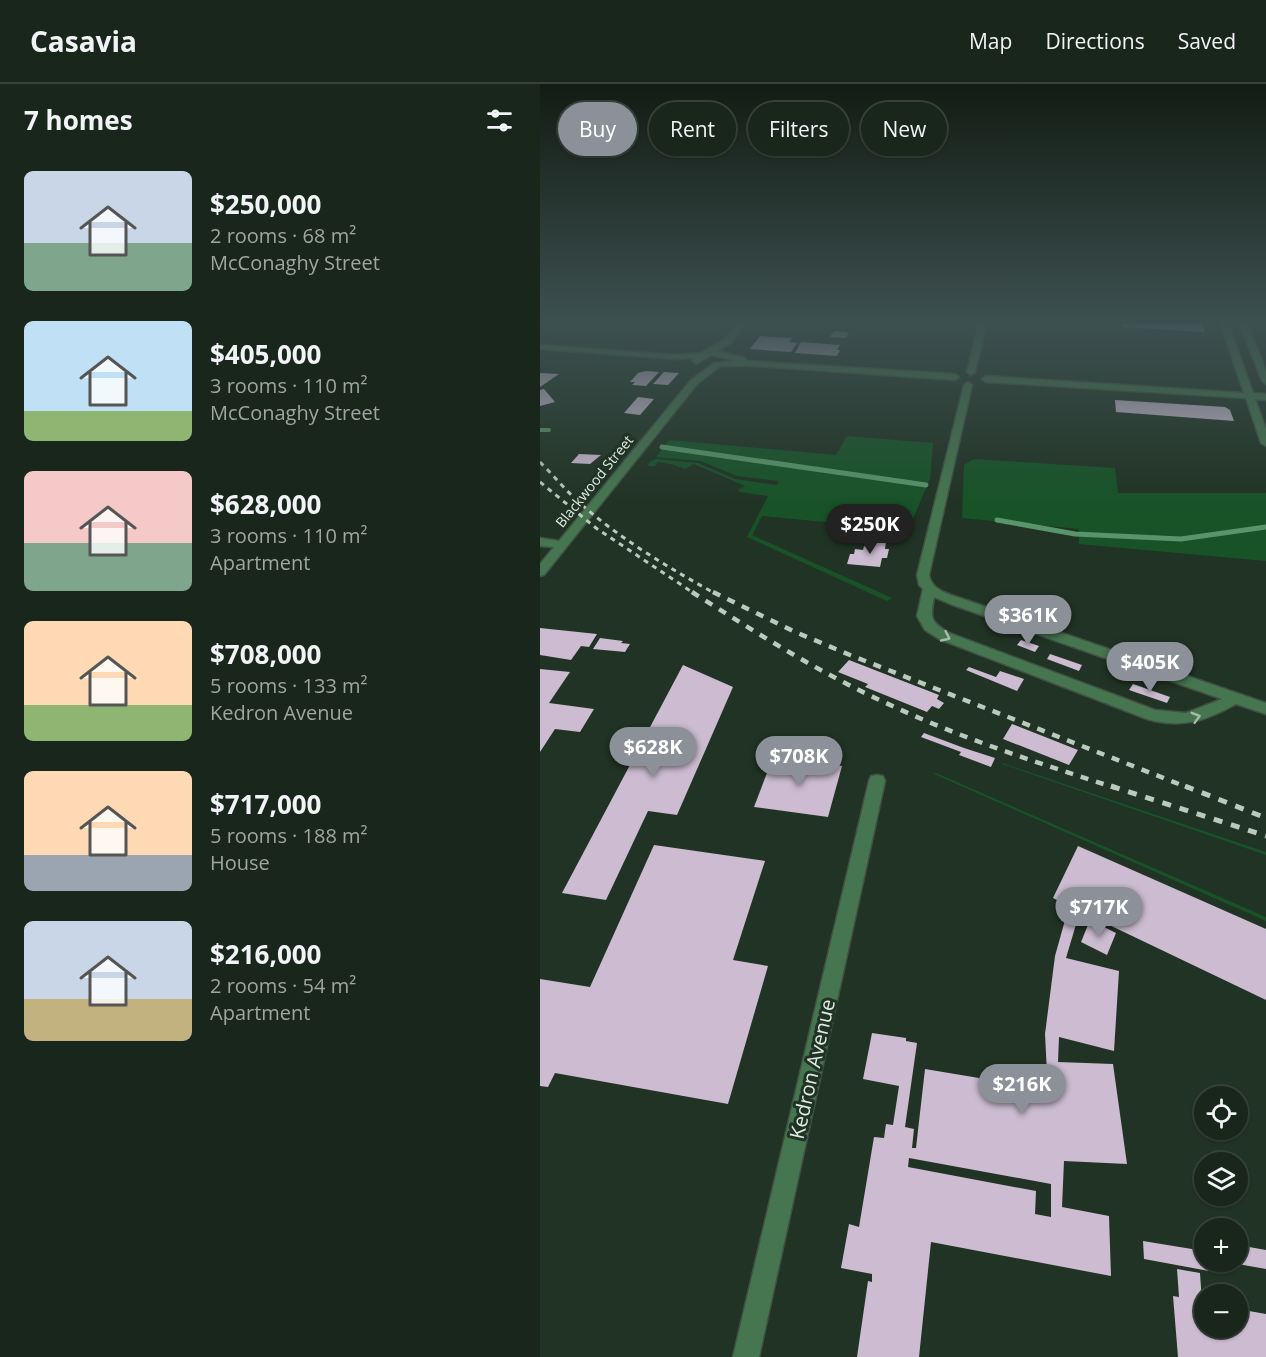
<!DOCTYPE html>
<meta charset="utf-8">
<style>
body{margin:0;font-family:"Open Sans",sans-serif;background:#222e24;color:#f1f3f6;height:100vh;display:flex;flex-direction:column;font-size:22px;white-space:nowrap}
*{box-sizing:border-box;margin:0}
p{font-size:20px;color:#9fa5a3}
.icon{flex:none;width:33px;height:33px;fill:none;stroke:currentColor;stroke-width:2;stroke-linecap:round;stroke-linejoin:round}
.map{position:relative;flex:1;overflow:hidden}
.side{display:flex;flex-direction:column;background:#19261b;width:540px}
.side>*{flex:none}
.guide{position:absolute;left:18px;top:18px;width:570px;height:54px;display:flex;gap:12px}
.tools{position:absolute;left:654px;top:1002px;display:grid;gap:12px}
.tools a{display:grid;place-items:center;width:54px;height:54px;border-radius:50%;background:#19261b;box-shadow:0 2px 4px #0004,0 0 0 2px #37433a;font-size:30px}
.price{position:absolute;translate:-50% -51px;padding:0 14px;border-radius:21px;background:#8c9099;color:#fff;font-size:20px;line-height:39px;filter:drop-shadow(0 2px 3px #0008)}
.price::after{content:'';position:absolute;left:50%;top:36px;width:18px;height:14px;margin-left:-9px;background:inherit;clip-path:polygon(0 0,100% 0,50% 100%)}
.price.selected{background:#222;color:#fff}
ul{padding:0;list-style:none}
li{display:flex;align-items:center;gap:18px;height:150px;padding:0 24px}
li span{display:grid;place-items:center;flex:none;width:168px;height:120px;border-radius:9px;color:#555}
li>.icon{margin-inline-start:auto}
span .icon{width:72px;height:72px;fill:#fffc;stroke-width:1}
li b{font-size:26px}
h2{display:flex;justify-content:space-between;align-items:center;height:72px;padding:0 24px;font-size:26px}
.pill{padding:0 21px;border-radius:27px;background:#19261b;box-shadow:0 2px 4px #0004,0 0 0 2px #37433a;font-size:21px;line-height:54px}
.pill.selected{background:#8c9099;color:#fff}
header{display:flex;align-items:center;gap:36px;box-sizing:border-box;height:84px;padding:0 30px;background:#19261b;border-bottom:2px solid #37433a}
header strong{font-size:28px}
nav{display:flex;gap:33px;margin-inline-start:auto;font-size:21px}
main{display:flex;flex:1;min-height:0}
.map>svg:first-child{display:block}
.green{fill:#185328}
.lines{fill:none;stroke-linecap:round;stroke-linejoin:round}
.stream-far1{stroke:#58956a;stroke-width:4}
.stream{stroke:#58956a;stroke-width:5}
.building{fill:#ccbbd1;fill-rule:evenodd}
.minor-casing{stroke:#405143;stroke-width:3}
.minor{fill:#46764f;fill-rule:evenodd}
.rail-far2{stroke:#bcc9be;stroke-width:3;stroke-dasharray:5 5;stroke-linecap:butt}
.rail-far1{stroke:#bcc9be;stroke-width:4.5;stroke-dasharray:8 8;stroke-linecap:butt}
.rail{stroke:#bcc9be;stroke-width:5;stroke-dasharray:9 9;stroke-linecap:butt}
.oneway{stroke:#a3bda8}
.labels{text-anchor:middle;dominant-baseline:central;stroke-width:6;stroke-linejoin:round;paint-order:stroke}
.far-street-label{font-size:14px;fill:#e1ede3;stroke:#213324}
.near-street-label{font-size:20px;fill:#e1ede3;stroke:#213324}
</style>
<header>
<strong>Casavia</strong>
<nav><a>Map</a><a>Directions</a><a>Saved</a></nav>
</header>
<main>
<section class="side">
<h2>7 homes<svg class="icon" aria-label="filters" viewBox="0 0 24 24"><path d="M4 7h16M4 17h16"/><circle cx="9" cy="7" r="2"/><circle cx="15" cy="17" r="2"/></svg></h2>
<ul>
<li><span style="background:linear-gradient(#c9d6e8 60%,#7fa58c 0)"><svg class="icon" aria-label="home" viewBox="0 0 24 24"><path d="M3 11l9-7 9 7M6 9v11h12V9"/></svg></span><div><b>$250,000</b><p>2 rooms · 68 m²</p><p>McConaghy Street</p></div></li>
<li><span style="background:linear-gradient(#bfe0f5 75%,#8fb573 0)"><svg class="icon" aria-label="home" viewBox="0 0 24 24"><path d="M3 11l9-7 9 7M6 9v11h12V9"/></svg></span><div><b>$405,000</b><p>3 rooms · 110 m²</p><p>McConaghy Street</p></div></li>
<li><span style="background:linear-gradient(#f6c9c9 60%,#7fa58c 0)"><svg class="icon" aria-label="home" viewBox="0 0 24 24"><path d="M3 11l9-7 9 7M6 9v11h12V9"/></svg></span><div><b>$628,000</b><p>3 rooms · 110 m²</p><p>Apartment</p></div></li>
<li><span style="background:linear-gradient(#ffd9b3 70%,#8fb573 0)"><svg class="icon" aria-label="home" viewBox="0 0 24 24"><path d="M3 11l9-7 9 7M6 9v11h12V9"/></svg></span><div><b>$708,000</b><p>5 rooms · 133 m²</p><p>Kedron Avenue</p></div></li>
<li><span style="background:linear-gradient(#ffd9b3 70%,#9aa5b1 0)"><svg class="icon" aria-label="home" viewBox="0 0 24 24"><path d="M3 11l9-7 9 7M6 9v11h12V9"/></svg></span><div><b>$717,000</b><p>5 rooms · 188 m²</p><p>House</p></div></li>
<li><span style="background:linear-gradient(#c9d6e8 65%,#c2b280 0)"><svg class="icon" aria-label="home" viewBox="0 0 24 24"><path d="M3 11l9-7 9 7M6 9v11h12V9"/></svg></span><div><b>$216,000</b><p>2 rooms · 54 m²</p><p>Apartment</p></div></li>
</ul>
</section>
<div class="map">
<svg width="726" height="1273" viewBox="0 0 726 1273">
<rect width="100%" height="100%" fill="#213324"/>
<g class="green">
<path d="M 307,352 L 393,359 L 390,395 L 368,446 L 222,432 L 212,451 L 352,514 L 347,517 L 207,453 L 228,412 L 200,408 L 198,406 L 205,402 L 154,380 L 145,385 L 131,380 L 118,378 L 115,382 L 108,382 L 109,378 L 116,375 L 158,379 L 195,395 L 237,401 L 239,397 L 197,392 L 161,377 L 116,373 L 129,356 L 296,371 Z"/>
<path d="M 434,375 L 575,384 L 578,409 L 726,409 L 726,477 L 539,460 L 539,445 L 422,434 L 424,381 Z"/>
<path d="M 462,679 L 726,768 L 726,771 L 462,680 Z"/>
<path d="M 396,689 L 726,833 L 726,837 L 394,690 Z"/>
</g>
<g class="lines">
<path class="stream-far1" d="M 0,346 L 9,346"/>
<g class="stream">
<path d="M 122,363 L 386,401"/>
<path d="M 457,436 L 535,450 L 641,455 L 726,443"/>
</g>
</g>
<g class="building">
<path d="M 582,239 L 662,239 L 665,248 L 582,243 Z"/>
<path d="M 294,247 L 309,248 L 306,254 L 290,253 Z"/>
<path d="M 220,252 L 252,254 L 249,258 L 257,259 L 251,268 L 210,265 Z"/>
<path d="M 261,258 L 300,261 L 297,266 L 300,266 L 297,272 L 255,269 Z"/>
<path d="M 106,287 L 119,288 L 106,302 L 92,301 L 95,298 L 90,298 L 98,289 Z"/>
<path d="M 124,288 L 139,289 L 128,301 L 113,300 Z"/>
<path d="M 0,289 L 19,290 L 0,303 Z"/>
<path d="M 4,305 L 15,318 L 0,322 L 0,306 Z"/>
<path d="M 98,313 L 114,315 L 100,331 L 84,329 Z"/>
<path d="M 575,316 L 685,323 L 690,326 L 694,337 L 576,328 Z"/>
<path d="M 39,370 L 61,371 L 50,380 L 31,379 Z"/>
<path d="M 329,456 L 346,457 L 345,465 L 349,465 L 347,474 L 342,474 L 340,483 L 307,480 L 310,470 L 314,470 L 315,465 L 323,466 L 324,462 L 327,463 Z"/>
<path d="M 0,544 L 57,550 L 49,563 L 41,562 L 31,576 L 0,571 Z"/>
<path d="M 60,554 L 83,557 L 81,559 L 90,560 L 85,568 L 53,565 Z"/>
<path d="M 481,556 L 499,562 L 495,568 L 477,561 Z"/>
<path d="M 510,570 L 542,581 L 539,587 L 507,575 Z"/>
<path d="M 309,576 L 399,611 L 397,615 L 404,619 L 399,625 L 392,622 L 387,628 L 325,603 L 328,600 L 298,588 Z"/>
<path d="M 143,581 L 193,603 L 137,731 L 108,727 L 66,816 L 22,809 Z"/>
<path d="M 429,583 L 456,593 L 460,587 L 484,595 L 477,607 L 426,586 Z"/>
<path d="M 0,585 L 30,588 L 9,619 L 54,625 L 40,648 L 15,645 L 0,668 Z"/>
<path d="M 593,600 L 630,613 L 627,619 L 589,606 Z"/>
<path d="M 472,640 L 538,666 L 529,681 L 463,655 Z"/>
<path d="M 384,649 L 424,664 L 455,674 L 451,683 L 419,671 L 421,668 L 381,653 Z"/>
<path d="M 233,673 L 302,682 L 288,733 L 214,723 Z"/>
<path d="M 114,761 L 225,777 L 193,876 L 228,882 L 188,1020 L 15,989 L 8,1003 L 0,1002 L 0,895 L 50,903 Z"/>
<path d="M 538,762 L 726,845 L 726,916 L 540,827 L 526,874 L 579,887 L 574,967 L 519,953 L 518,978 L 573,980 L 587,1080 L 524,1077 L 522,1123 L 569,1132 L 571,1192 L 391,1158 L 379,1273 L 317,1273 L 328,1197 L 332,1198 L 332,1190 L 301,1184 L 309,1140 L 319,1143 L 334,1053 L 344,1054 L 346,1040 L 353,1041 L 359,1002 L 323,995 L 332,949 L 366,954 L 366,957 L 377,959 L 365,1043 L 374,1045 L 372,1064 L 376,1064 L 385,985 L 493,1003 L 493,1007 L 508,1009 L 505,950 L 515,872 L 529,822 L 513,814 ZM 369,1074 L 511,1100 L 511,1133 L 495,1130 L 496,1107 L 368,1083 Z"/>
<path d="M 550,836 L 576,849 L 567,871 L 541,858 Z"/>
<path d="M 603,1157 L 664,1167 L 664,1178 L 687,1178 L 669,1187 L 604,1175 Z"/>
<path d="M 698,1161 L 726,1166 L 726,1185 L 692,1179 L 698,1178 Z"/>
<path d="M 637,1185 L 660,1189 L 662,1218 L 664,1218 L 664,1244 L 698,1244 L 698,1225 L 726,1230 L 726,1273 L 638,1273 L 633,1212 L 639,1213 Z"/>
</g>
<g class="lines">
<g class="minor-casing">
<g id="minor">
<path d="M 198,239 L 206,239 L 191,259 L 177,267 L 205,274 L 206,277 L 415,290 L 419,293 L 415,296 L 214,282 L 180,282 L 157,300 L 4,491 L 0,492 L 0,480 L 14,463 L 0,462 L 0,454 L 19,457 L 151,296 L 174,279 L 196,277 L 172,271 L 156,280 L 152,277 L 154,274 L 136,275 L 0,265 L 0,261 L 136,271 L 161,269 L 185,255 Z"/>
<path d="M 439,239 L 447,239 L 435,288 L 431,291 L 427,288 Z"/>
<path d="M 680,239 L 688,239 L 713,309 L 726,310 L 726,316 L 715,315 L 726,345 L 726,362 L 721,359 L 706,314 L 446,298 L 442,295 L 446,292 L 704,309 Z"/>
<path d="M 699,239 L 707,239 L 726,286 L 726,300 L 722,297 Z"/>
<path d="M 428,298 L 432,301 L 389,491 C 392,507 409,510 423,515 L 726,619 L 726,630 L 696,620 C 666,637 641,645 607,635 L 399,555 L 385,546 L 377,532 L 383,505 L 379,501 L 377,491 L 424,301 ZM 394,513 L 413,521 L 682,615 L 646,629 L 615,626 L 409,549 C 390,537 390,535 394,513 Z"/>
<path d="M 337,691 L 343,692 L 345,697 L 219,1273 L 193,1273 L 329,697 L 331,692 Z"/>
</g>
</g>
<use href="#minor" class="minor"/>
<g class="rail-far2">
<path d="M 0,378 C 14,392 27,408 42,421 C 82,456 129,484 176,510"/>
<path d="M 0,398 L 56,444 L 155,510"/>
</g>
<g class="rail-far1">
<path d="M 152,508 C 215,548 278,588 346,619 C 420,654 498,679 576,704"/>
<path d="M 173,508 L 253,547 L 310,571 L 649,704"/>
</g>
<g class="rail">
<path d="M 571,702 L 726,752"/>
<path d="M 645,702 L 726,734"/>
</g>
</g>
<defs><path id="oneway-chevron" d="M-2-3.5L2.5 0L-2 3.5" fill="none" stroke-width="1.6" stroke-linecap="round" stroke-linejoin="round" transform="scale(1.5)"/></defs>
<g class="oneway">
<use href="#oneway-chevron" transform="translate(406 553) rotate(25)"/>
<use href="#oneway-chevron" transform="translate(656 633) rotate(-16)"/>
</g>
<linearGradient id="sky" x2="0" y2="1"><stop stop-color="#121c14"/><stop offset="0.57" stop-color="#3d5050"/><stop offset="1" stop-color="#3d5050" stop-opacity="0"/></linearGradient>
<rect width="726" height="418" fill="url(#sky)"/>
<g class="labels">
<g class="far-street-label">
<text transform="translate(54 397) rotate(-51)">Blackwood Street</text>
</g>
<g class="near-street-label">
<text transform="translate(272 985) rotate(-77)">Kedron Avenue</text>
</g>
</g>
</svg>
<div class="tools">
<a><svg class="icon" aria-label="locate" viewBox="0 0 24 24"><circle cx="12" cy="12" r="6"/><path d="M12 2v4M12 18v4M2 12h4M18 12h4"/></svg></a>
<a><svg class="icon" aria-label="layers" viewBox="0 0 24 24"><path d="M12 4l9 5-9 5-9-5zM3 14l9 5 9-5"/></svg></a>
<a>+</a>
<a>−</a>
</div>
<b class="price selected" style="left:330px;top:471px">$250K</b>
<b class="price" style="left:488px;top:562px">$361K</b>
<b class="price" style="left:610px;top:609px">$405K</b>
<b class="price" style="left:113px;top:694px">$628K</b>
<b class="price" style="left:259px;top:703px">$708K</b>
<b class="price" style="left:559px;top:854px">$717K</b>
<b class="price" style="left:482px;top:1031px">$216K</b>
<div class="guide">
<a class="pill selected">Buy</a>
<a class="pill">Rent</a>
<a class="pill">Filters</a>
<a class="pill">New</a>
</div>
</div>
</main>
